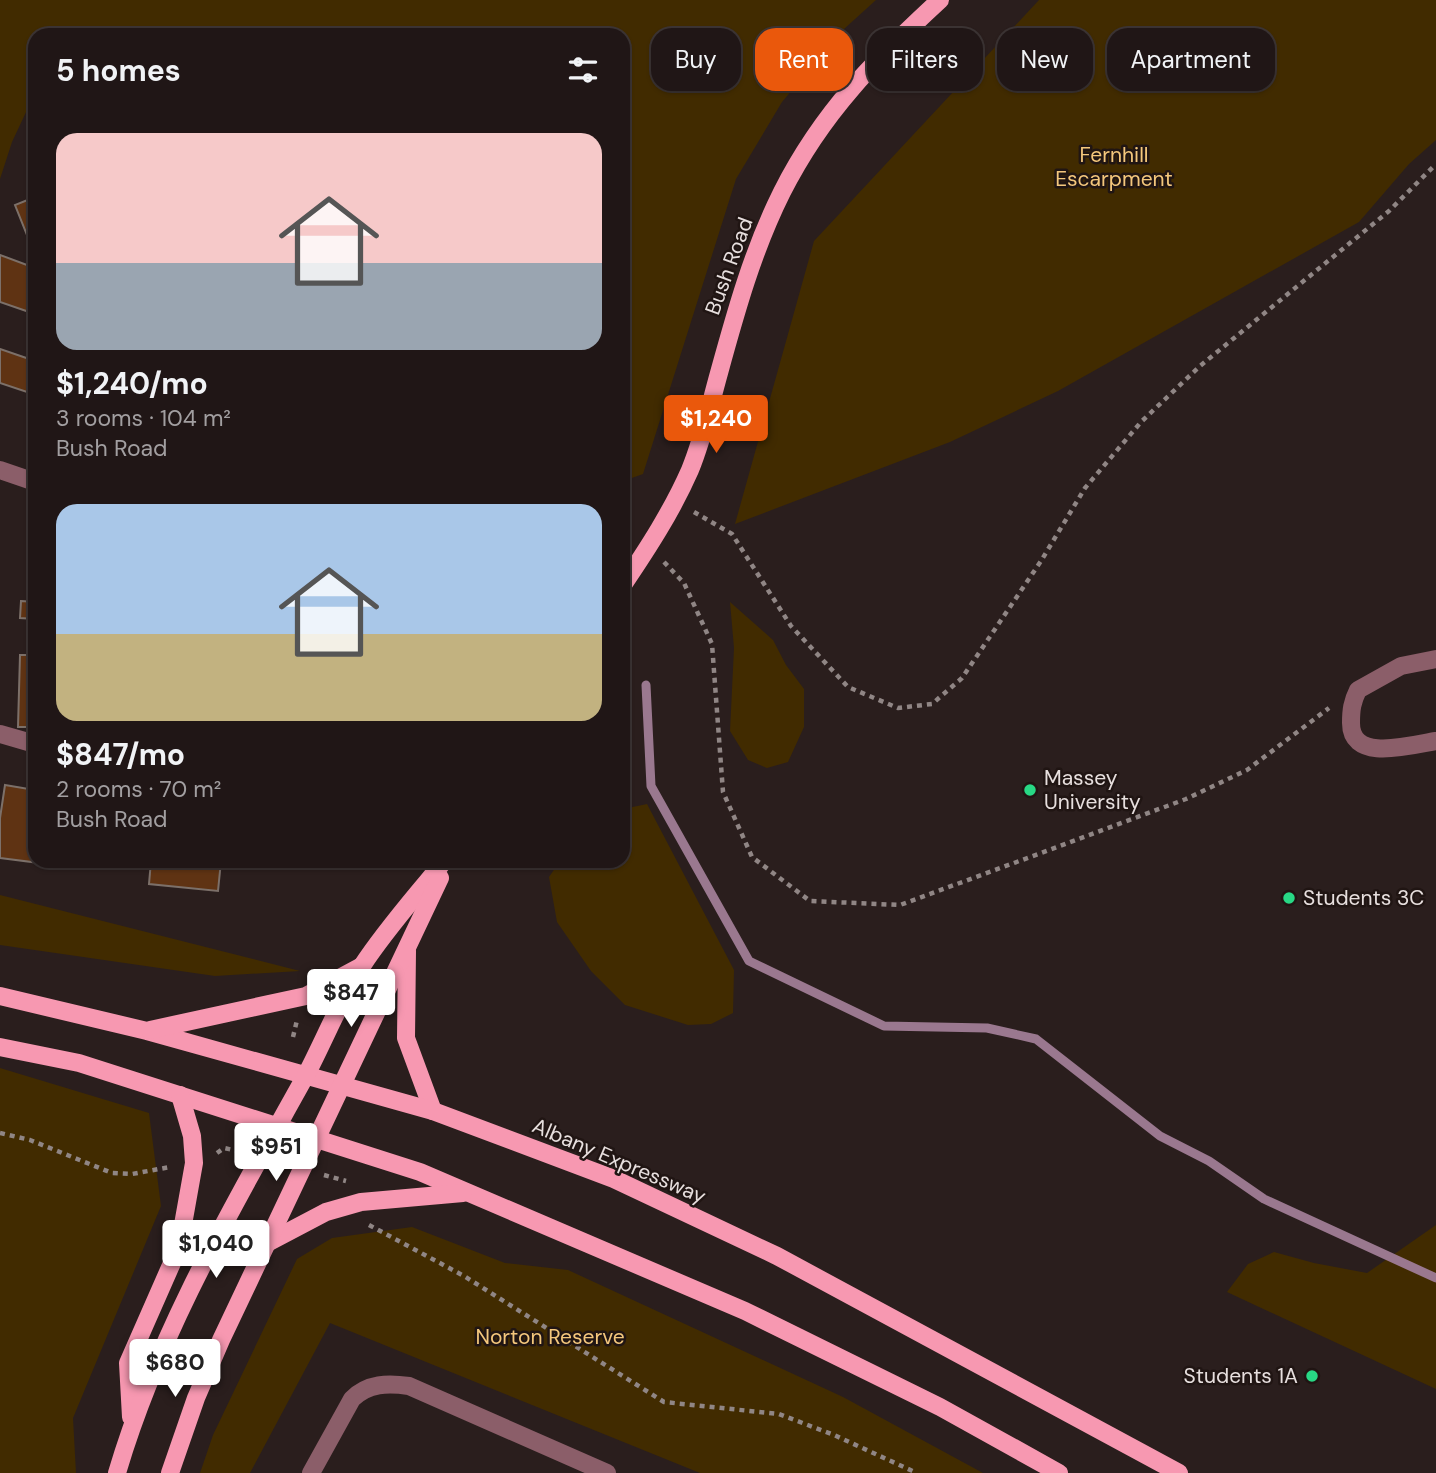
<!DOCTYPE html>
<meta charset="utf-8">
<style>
body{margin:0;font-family:"DM Sans",sans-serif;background:#2d2323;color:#f1f3f6;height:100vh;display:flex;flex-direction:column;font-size:26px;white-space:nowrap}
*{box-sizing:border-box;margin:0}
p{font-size:23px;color:#a29fa1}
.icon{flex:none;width:38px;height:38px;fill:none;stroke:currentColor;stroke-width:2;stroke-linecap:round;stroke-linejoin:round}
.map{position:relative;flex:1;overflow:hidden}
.side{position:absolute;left:28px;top:28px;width:602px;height:840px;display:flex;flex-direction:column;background:#201616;border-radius:21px;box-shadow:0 2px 5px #0004,0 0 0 2px #3d3535}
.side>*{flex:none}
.guide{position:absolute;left:651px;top:28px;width:665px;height:63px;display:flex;gap:14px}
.price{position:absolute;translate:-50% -60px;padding:0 16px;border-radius:7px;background:#fff;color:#222;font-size:23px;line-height:46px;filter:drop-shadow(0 2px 4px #0008)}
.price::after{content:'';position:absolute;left:50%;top:42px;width:21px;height:16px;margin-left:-10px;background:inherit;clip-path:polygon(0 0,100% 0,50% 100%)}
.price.on{background:#ea580c;color:#fff}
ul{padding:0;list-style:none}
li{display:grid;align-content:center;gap:14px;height:371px;padding:0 28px}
li span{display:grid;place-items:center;height:217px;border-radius:21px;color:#555}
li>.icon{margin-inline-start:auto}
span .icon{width:126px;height:126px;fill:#fffc;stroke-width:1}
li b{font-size:30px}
h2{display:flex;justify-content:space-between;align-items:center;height:84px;padding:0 28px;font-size:30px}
.chip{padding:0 24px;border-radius:21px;background:#201616;box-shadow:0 2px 5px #0004,0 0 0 2px #3d3535;font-size:24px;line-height:63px}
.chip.on{background:#ea580c;color:#fff}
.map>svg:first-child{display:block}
.green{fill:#412b00}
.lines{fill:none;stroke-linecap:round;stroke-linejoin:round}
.stream{stroke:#9a788f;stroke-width:9}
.building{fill:#5f3313;stroke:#7c7069;stroke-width:2}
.path{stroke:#908685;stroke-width:4.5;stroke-dasharray:5 5;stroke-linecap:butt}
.minor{stroke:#8b5e69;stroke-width:18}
.major{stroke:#f798b1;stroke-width:18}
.poi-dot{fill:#28d885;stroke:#201513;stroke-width:2.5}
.labels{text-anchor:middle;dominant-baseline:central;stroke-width:5;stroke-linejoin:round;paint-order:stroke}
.park-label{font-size:21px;fill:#f4c77c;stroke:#201513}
.street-label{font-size:21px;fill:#e7dfde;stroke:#201513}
.poi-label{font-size:21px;fill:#e7dfde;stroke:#201513;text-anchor:start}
</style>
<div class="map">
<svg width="1436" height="1473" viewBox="0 0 1436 1473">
<rect width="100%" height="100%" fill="#2a1e1d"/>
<g class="green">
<path d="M 0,0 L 876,0 L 844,29 L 782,102 L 736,179 L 643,474 L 629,479 L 623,468 L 623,35 L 35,35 L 35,93 L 12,142 L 0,179 Z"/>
<path d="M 1039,0 L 1436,0 L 1436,140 L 1409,164 L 1359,222 L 1058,391 L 950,442 L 735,524 L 814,241 Z"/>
<path d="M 730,602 L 773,640 L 786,665 L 804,689 L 804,727 L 788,762 L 767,768 L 748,760 L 730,731 L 734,648 Z"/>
<path d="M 647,804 L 734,970 L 733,1013 L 711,1024 L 688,1025 L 625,1005 L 591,971 L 557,922 L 549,877 L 560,861 L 623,861 L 623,809 Z"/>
<path d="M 0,895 L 300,971 L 215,976 L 0,945 Z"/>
<path d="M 0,1068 L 149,1113 L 161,1206 L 73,1418 L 76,1473 L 0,1473 Z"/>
<path d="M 1436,1225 L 1436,1389 L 1227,1292 L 1248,1264 L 1274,1252 L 1314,1263 L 1367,1273 Z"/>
<path d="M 412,1227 L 505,1263 L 568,1270 L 843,1397 L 983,1473 L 700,1473 L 330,1323 L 250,1473 L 200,1473 L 213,1435 L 297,1259 L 332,1238 Z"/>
</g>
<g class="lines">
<path class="stream" d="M 646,685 L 651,786 L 749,961 L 884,1026 L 987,1028 L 1036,1039 L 1160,1136 L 1209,1161 L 1264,1199 L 1436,1278"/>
</g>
<g class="building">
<path d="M 35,197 L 35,238 L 29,240 L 15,205 Z"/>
<path d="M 0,255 L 35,268 L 35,314 L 0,302 Z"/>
<path d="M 0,349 L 35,361 L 27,392 L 0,383 Z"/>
<path d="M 21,601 L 35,602 L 35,619 L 20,618 Z"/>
<path d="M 20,655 L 35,655 L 35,727 L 18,727 Z"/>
<path d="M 5,785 L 35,790 L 32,862 L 0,858 L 0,818 Z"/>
<path d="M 95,861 L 132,861 L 130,868 Z"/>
<path d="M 151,861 L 221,861 L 218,891 L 149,884 Z"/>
</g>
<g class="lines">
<g class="path">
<path d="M 694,512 L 732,534 L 791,626 L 848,687 L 898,708 L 932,704 L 962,678 L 1041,561 L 1085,488 L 1141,422 L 1200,366 L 1389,211 L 1436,164"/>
<path d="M 664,562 L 684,583 L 712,644 L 723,792 L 752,857 L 810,901 L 900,905 L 1041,853 L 1186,799 L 1247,770 L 1329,708"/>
<path d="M 293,1037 L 297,1020"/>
<path d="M 0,1133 L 30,1140 L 112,1173 L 132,1174 L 170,1167"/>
<path d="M 217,1153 L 224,1148 L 238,1151"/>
<path d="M 324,1175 L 346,1181"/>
<path d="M 369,1225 L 464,1276 L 664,1402 L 779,1414 L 834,1435 L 917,1473"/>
</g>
<g class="minor">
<path d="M 0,470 L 35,482"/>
<path d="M 1436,659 L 1401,666 L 1358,690 C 1352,702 1351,710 1351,723 C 1351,763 1411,745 1436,741"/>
<path d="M 0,734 L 35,744"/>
<path d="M 311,1473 L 352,1399 C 368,1383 388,1383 409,1386 L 607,1473"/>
</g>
<g class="major">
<path d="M 623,585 C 648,548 672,511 690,470 C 703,439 710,405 719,373 C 736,311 753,250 782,192 C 823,111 874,61 940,0"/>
<path d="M 407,951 L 406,1038 L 433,1111"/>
<path d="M 0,996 L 147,1031 L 433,1111 L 614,1179 L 777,1256 L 1179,1473"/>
<path d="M 150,1030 L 306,996 L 362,966"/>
<path d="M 0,1047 L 79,1063 L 420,1172 L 745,1311 L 940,1407 L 1059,1473"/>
<path d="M 269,1242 L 326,1212 L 361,1202 L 463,1193"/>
<path d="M 131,1417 L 128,1363 L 179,1247 L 194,1163 L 192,1136 L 180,1095"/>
<path d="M 117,1473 C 159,1331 235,1203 306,1075 C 325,1039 340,1000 362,966 C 386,929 417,895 444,861"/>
<path d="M 170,1473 L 196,1398 L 221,1340 L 440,878"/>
</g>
</g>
<g class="poi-dot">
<circle cx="1030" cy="790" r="7"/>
<circle cx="1289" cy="898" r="7"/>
<circle cx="1312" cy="1376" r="7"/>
</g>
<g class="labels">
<g class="park-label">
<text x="1114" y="155">Fernhill<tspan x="1114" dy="24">Escarpment</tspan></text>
<text x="550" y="1337">Norton Reserve</text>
</g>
<g class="street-label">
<text transform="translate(729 266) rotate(-70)">Bush Road</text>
<text transform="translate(619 1161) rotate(23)">Albany Expressway</text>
</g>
<g class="poi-label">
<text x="1044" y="778">Massey<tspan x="1044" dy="24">University</tspan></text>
<text x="1303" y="898">Students 3C</text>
<text x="1298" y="1376" text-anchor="end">Students 1A</text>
</g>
</g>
</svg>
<b class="price on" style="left:716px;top:455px">$1,240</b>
<b class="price" style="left:351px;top:1029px">$847</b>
<b class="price" style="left:276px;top:1183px">$951</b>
<b class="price" style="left:216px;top:1280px">$1,040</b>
<b class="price" style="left:175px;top:1399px">$680</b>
<div class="guide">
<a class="chip">Buy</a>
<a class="chip on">Rent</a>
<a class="chip">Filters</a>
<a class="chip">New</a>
<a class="chip">Apartment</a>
</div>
<section class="side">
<h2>5 homes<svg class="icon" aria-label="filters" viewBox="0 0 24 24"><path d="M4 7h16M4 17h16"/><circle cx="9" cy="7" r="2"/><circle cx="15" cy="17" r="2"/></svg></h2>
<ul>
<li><span style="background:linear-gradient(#f6c9c9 60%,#9aa5b1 0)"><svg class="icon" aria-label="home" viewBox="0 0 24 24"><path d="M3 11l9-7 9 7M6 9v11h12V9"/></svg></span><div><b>$1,240/mo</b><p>3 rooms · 104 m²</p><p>Bush Road</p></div></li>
<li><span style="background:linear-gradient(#a9c7e8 60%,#c2b280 0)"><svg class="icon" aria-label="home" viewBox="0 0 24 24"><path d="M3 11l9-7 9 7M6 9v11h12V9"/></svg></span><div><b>$847/mo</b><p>2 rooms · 70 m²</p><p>Bush Road</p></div></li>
</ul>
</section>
</div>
